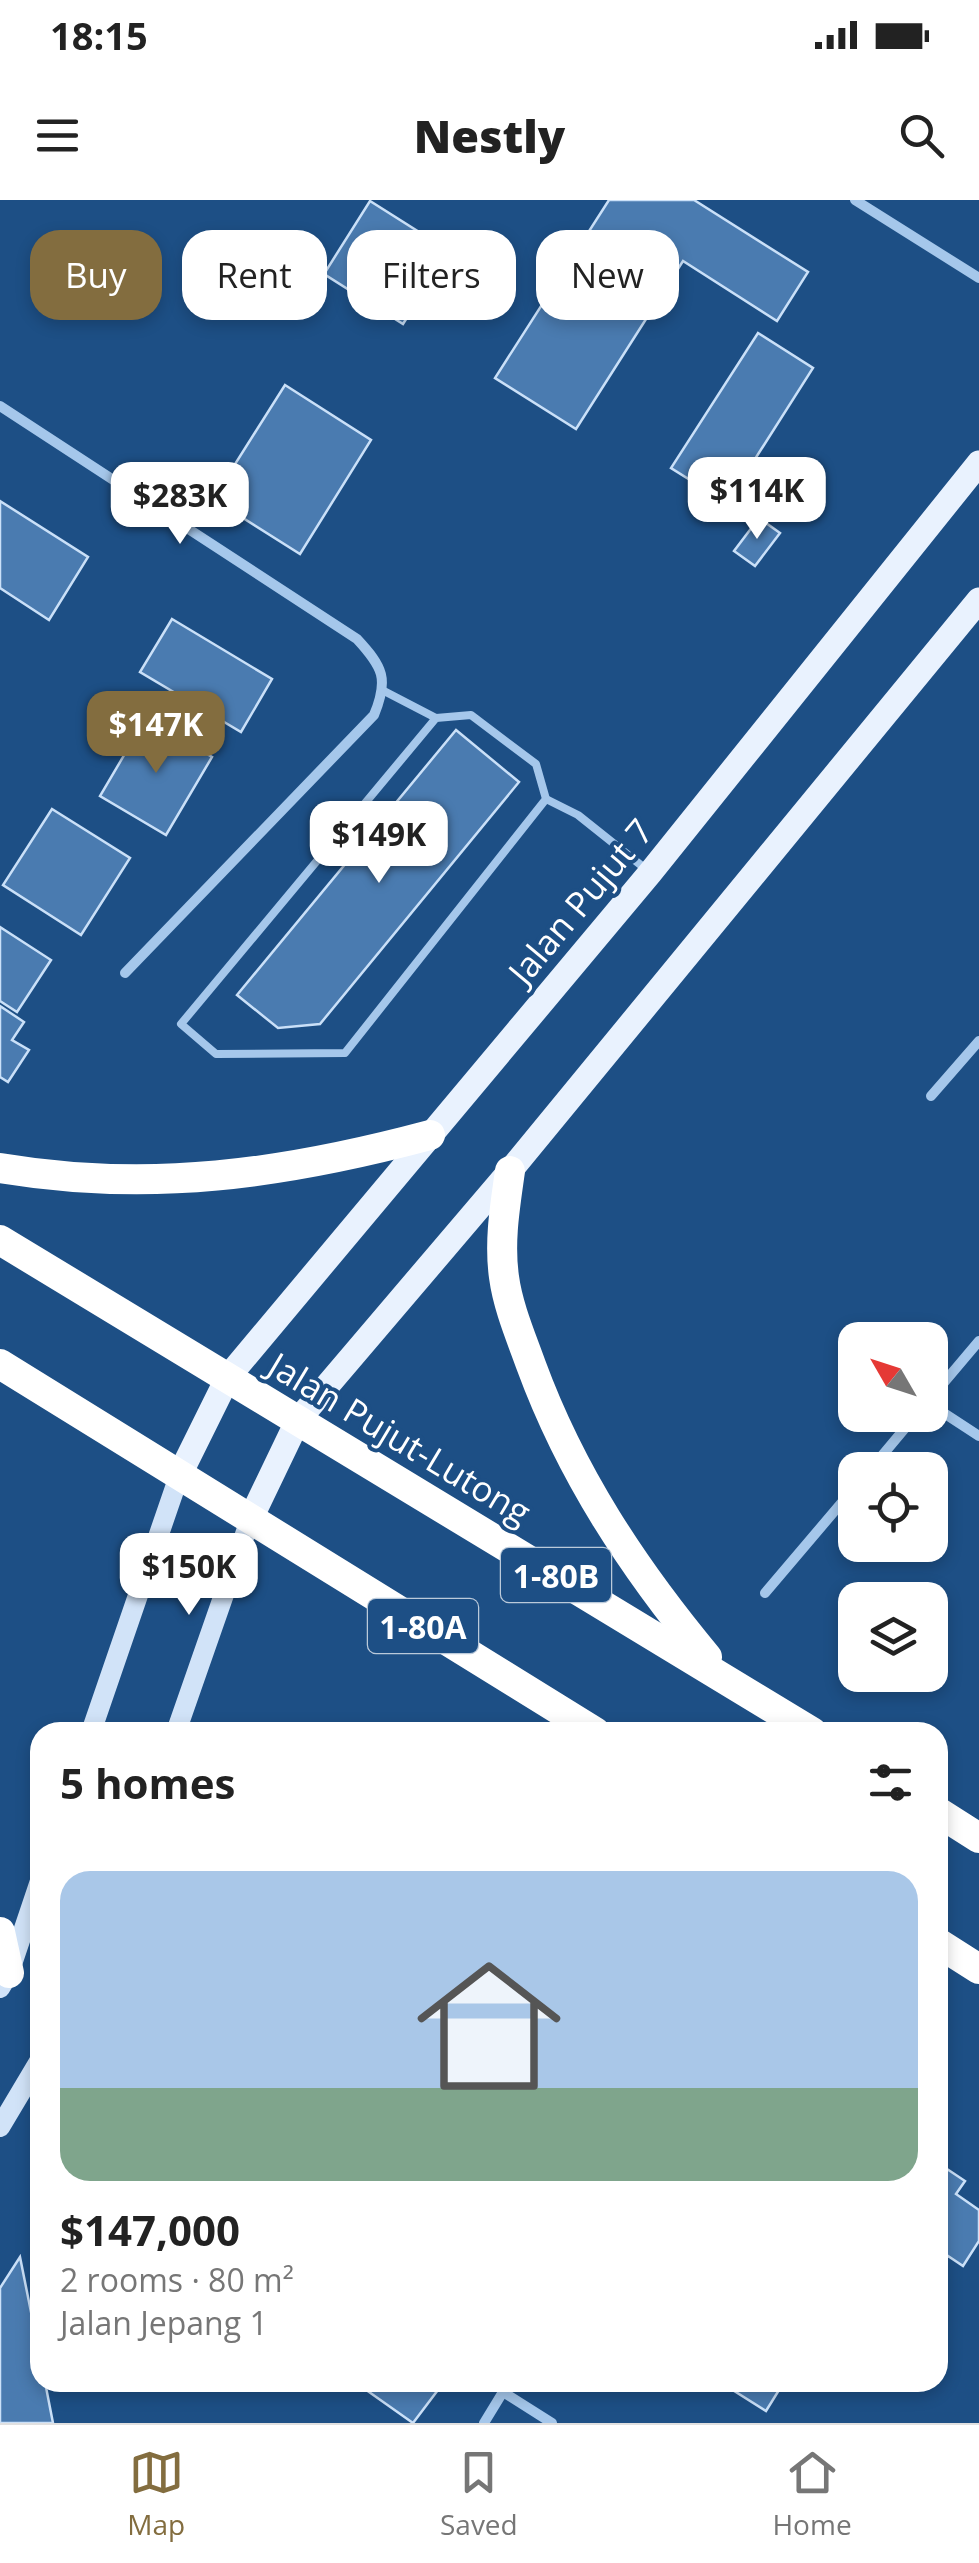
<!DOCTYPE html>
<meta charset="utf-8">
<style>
body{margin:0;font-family:"Open Sans",sans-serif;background:#f2f2f2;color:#222;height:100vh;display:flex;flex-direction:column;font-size:38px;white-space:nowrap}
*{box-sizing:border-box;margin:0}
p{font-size:32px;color:#767676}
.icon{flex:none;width:55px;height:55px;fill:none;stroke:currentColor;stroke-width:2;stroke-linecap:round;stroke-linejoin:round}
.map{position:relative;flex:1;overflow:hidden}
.side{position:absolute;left:30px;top:1522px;width:918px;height:670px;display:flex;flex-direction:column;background:#fff;border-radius:30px;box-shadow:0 5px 15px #0003}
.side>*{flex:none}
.hud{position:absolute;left:30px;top:30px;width:920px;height:90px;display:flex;gap:20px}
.needle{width:65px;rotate:309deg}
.controls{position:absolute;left:838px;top:1122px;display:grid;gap:20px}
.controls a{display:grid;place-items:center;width:110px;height:110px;border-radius:20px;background:#fff;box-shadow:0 5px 15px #0003;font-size:50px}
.price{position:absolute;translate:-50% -85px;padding:0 22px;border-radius:20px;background:#fff;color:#222;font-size:32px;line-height:65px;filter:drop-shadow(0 2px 5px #0008)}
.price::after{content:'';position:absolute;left:50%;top:60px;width:30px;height:22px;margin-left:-15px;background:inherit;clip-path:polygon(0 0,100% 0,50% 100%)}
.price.active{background:#836d3f;color:#fff}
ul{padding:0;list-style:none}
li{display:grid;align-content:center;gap:20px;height:530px;padding:0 30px}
li span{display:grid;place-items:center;height:310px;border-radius:30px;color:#555}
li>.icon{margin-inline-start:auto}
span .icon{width:180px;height:180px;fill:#fffc;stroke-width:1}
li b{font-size:42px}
h2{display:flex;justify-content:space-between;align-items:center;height:120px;padding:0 30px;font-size:42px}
.pill{padding:0 35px;border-radius:30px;background:#fff;box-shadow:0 5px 15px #0003;font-size:35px;line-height:90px}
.pill.active{background:#836d3f;color:#fff}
.status{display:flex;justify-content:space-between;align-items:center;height:70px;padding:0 50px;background:#fff;direction:ltr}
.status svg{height:28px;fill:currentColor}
header{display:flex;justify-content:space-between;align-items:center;height:130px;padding:0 30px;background:#fff;font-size:45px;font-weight:800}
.tab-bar{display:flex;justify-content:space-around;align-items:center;height:140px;border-top:2px solid #e0e0e0;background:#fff;font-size:28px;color:#767676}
.tab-bar a{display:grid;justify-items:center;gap:5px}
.tab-bar .active{color:#836d3f}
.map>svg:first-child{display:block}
.building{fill:#4a7bb0;stroke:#cae0f8;stroke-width:2.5}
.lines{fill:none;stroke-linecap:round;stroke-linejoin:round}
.lane{stroke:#a5c7eb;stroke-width:8}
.street{stroke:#a5c7eb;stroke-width:10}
.secondary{stroke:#d1e3f8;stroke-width:20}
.primary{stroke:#e9f2fe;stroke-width:25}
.highway{stroke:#fff;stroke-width:30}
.labels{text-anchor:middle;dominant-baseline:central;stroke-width:8;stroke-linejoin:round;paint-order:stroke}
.shield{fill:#1d4f85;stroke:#bbcada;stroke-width:2.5}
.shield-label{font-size:32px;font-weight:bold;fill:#fff}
.street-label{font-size:35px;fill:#fff;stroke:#1d4f85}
</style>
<div class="status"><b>18:15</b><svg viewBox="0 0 49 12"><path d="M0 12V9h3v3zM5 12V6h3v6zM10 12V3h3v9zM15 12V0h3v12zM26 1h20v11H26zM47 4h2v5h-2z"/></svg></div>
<header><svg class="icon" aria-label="menu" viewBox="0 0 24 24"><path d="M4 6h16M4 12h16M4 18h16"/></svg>Nestly<svg class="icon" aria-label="search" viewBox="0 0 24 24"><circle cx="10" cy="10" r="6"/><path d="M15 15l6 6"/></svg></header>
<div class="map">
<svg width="979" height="2223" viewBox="0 0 979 2223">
<rect width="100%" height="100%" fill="#1d4f85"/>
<g class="building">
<path d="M 609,0 L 694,0 L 808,72 L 777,121 L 683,61 L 576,229 L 495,178 Z"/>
<path d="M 370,1 L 449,51 L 403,124 L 324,74 Z"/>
<path d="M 758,133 L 813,168 L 727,303 L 671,268 Z"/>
<path d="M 285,185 L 371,240 L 300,354 L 213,299 Z"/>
<path d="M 0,301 L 88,357 L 49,420 L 0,388 Z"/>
<path d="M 759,318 L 780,333 L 755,366 L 734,351 Z"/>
<path d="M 172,419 L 272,479 L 241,532 L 140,472 Z"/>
<path d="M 146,518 L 212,557 L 166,635 L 100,596 Z"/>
<path d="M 456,530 L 519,582 L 320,824 L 278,828 L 237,795 Z"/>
<path d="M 52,609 L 130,658 L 81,735 L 3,685 Z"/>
<path d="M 0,727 L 51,760 L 17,812 L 0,801 Z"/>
<path d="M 0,806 L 24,822 L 12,840 L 29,850 L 8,882 L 0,877 Z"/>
<path d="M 938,1963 L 965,1981 L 956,1994 L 979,2010 L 979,2041 L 963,2066 L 948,2056 L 938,2071 Z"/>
<path d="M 20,2057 L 40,2157 L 40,2182 L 45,2182 L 53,2223 L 0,2223 L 0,2088 Z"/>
<path d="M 366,2182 L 444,2182 L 413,2223 L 362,2187 Z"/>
<path d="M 720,2182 L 784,2182 L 766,2211 Z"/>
</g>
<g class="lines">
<g class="lane">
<path d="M 384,491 L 436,518"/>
<path d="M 471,515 L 536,564 L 546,599 L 345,853 L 216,854 L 181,824 L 436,518 Z"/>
<path d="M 546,599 L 578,615 L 647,670"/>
</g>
<g class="street">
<path d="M 855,0 L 979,78"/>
<path d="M 0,206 L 357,439 C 383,467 389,479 374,515 L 125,773"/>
<path d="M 931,896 L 979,841"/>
<path d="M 930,1199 L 979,1141"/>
<path d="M 930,1204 L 979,1236"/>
<path d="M 870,1270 L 916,1215"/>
<path d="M 765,1393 L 855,1287"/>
<path d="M 503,2192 L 552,2223"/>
<path d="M 484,2223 L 509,2182"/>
</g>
<g class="secondary">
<path d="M 91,1532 L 179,1276"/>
<path d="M 176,1532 L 250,1320"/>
<path d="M 0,1788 L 9,1773 L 40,1681"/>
<path d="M 0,1927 L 40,1860"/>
</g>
<g class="primary">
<path d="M 179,1276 L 228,1177 L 650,673 L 979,263"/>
<path d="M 250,1320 L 298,1220 L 510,971 L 979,400"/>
</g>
<g class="highway">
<path d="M 0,968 C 150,993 284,974 430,935"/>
<path d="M 510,971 C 505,1007 499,1041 504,1077 C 508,1107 521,1137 531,1165 C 571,1274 633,1368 707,1457"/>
<path d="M 0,1040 L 812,1532"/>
<path d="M 0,1164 L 595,1532"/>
<path d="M 938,1612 L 979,1638"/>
<path d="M 0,1732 L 9,1773"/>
<path d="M 938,1743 L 979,1769"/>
</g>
</g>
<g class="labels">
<g class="shield">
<rect x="501" y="1348" width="110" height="54" rx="8"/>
<rect x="368" y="1399" width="110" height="54" rx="8"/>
</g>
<g class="shield-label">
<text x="556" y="1375">1-80B</text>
<text x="423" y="1426">1-80A</text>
</g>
<g class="street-label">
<text transform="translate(580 701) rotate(-50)">Jalan Pujut 7</text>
<text transform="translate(400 1238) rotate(31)">Jalan Pujut-Lutong</text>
</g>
</g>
</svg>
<div class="controls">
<a><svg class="needle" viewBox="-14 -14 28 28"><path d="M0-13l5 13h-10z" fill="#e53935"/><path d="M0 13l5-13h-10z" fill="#767676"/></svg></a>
<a><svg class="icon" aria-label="locate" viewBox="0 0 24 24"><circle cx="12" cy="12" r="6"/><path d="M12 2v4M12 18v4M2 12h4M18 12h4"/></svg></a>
<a><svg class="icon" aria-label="layers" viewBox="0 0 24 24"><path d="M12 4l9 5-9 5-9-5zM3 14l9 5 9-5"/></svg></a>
</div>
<b class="price" style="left:757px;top:342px">$114K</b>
<b class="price" style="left:180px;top:347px">$283K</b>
<b class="price active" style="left:156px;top:576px">$147K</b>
<b class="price" style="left:379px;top:686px">$149K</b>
<b class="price" style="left:189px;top:1418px">$150K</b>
<div class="hud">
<a class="pill active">Buy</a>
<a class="pill">Rent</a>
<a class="pill">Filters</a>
<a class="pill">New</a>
</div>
<section class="side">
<h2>5 homes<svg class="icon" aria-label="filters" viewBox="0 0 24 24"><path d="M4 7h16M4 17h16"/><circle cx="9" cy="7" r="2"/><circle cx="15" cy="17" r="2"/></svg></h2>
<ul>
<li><span style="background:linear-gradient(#a9c7e8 70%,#7fa58c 0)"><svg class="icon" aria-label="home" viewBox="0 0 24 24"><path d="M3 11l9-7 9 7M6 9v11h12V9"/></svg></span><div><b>$147,000</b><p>2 rooms · 80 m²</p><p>Jalan Jepang 1</p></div></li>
</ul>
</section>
</div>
<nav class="tab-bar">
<a class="active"><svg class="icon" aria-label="map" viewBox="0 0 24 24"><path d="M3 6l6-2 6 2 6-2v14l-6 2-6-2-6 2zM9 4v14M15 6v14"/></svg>Map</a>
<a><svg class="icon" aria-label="saved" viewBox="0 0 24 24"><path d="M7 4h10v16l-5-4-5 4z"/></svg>Saved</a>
<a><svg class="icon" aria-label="home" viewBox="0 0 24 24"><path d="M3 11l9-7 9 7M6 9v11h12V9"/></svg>Home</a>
</nav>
